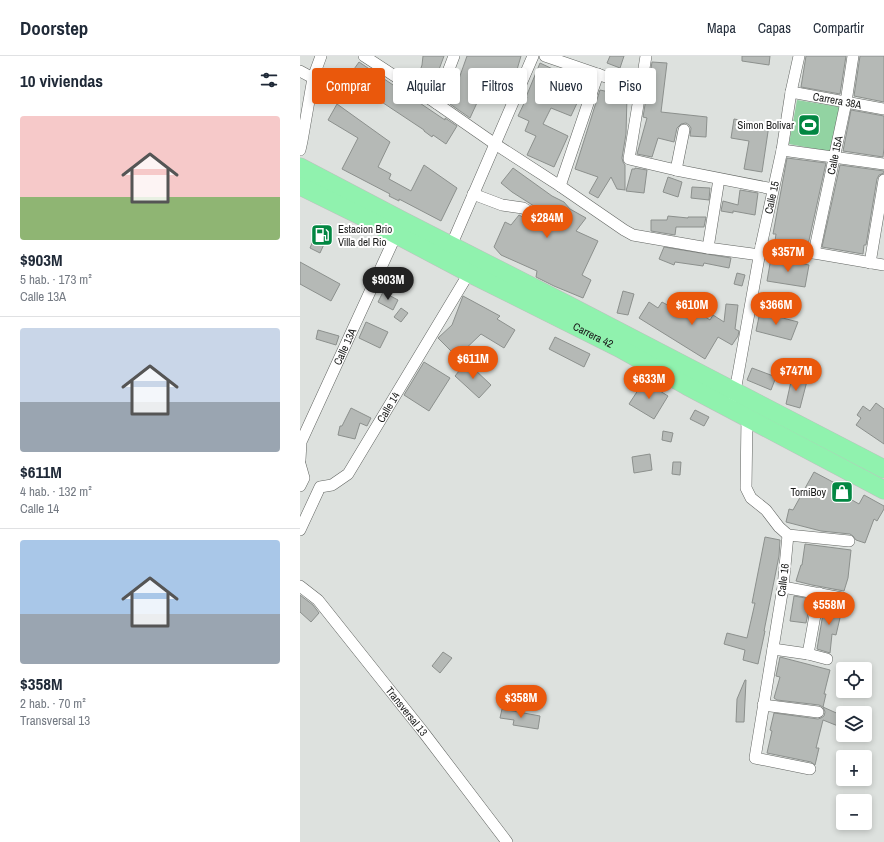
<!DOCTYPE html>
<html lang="es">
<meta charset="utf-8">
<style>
body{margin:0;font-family:"Archivo Narrow",sans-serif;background:#f2f2f3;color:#1f2937;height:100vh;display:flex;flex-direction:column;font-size:15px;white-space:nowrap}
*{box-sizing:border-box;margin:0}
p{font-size:13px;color:#747a83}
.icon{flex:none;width:22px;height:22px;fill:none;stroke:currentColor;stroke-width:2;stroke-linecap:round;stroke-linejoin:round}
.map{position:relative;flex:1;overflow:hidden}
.details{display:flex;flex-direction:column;background:#fff;width:300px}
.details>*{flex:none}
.hud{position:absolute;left:12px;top:12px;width:380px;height:36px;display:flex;gap:8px}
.controls{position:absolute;left:536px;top:606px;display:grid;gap:8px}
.controls a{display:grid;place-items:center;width:36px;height:36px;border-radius:4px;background:#fff;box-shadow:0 2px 6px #0003;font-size:20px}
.price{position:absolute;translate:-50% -34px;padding:0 9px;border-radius:14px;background:#ea580c;color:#fff;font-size:13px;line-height:26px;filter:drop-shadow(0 1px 2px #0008)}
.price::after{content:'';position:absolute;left:50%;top:24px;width:12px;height:9px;margin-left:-6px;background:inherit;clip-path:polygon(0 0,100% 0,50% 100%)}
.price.current{background:#222;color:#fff}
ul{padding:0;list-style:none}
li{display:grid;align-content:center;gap:8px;height:212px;padding:0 20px}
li+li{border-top:1px solid #e0e1e3}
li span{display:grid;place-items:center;height:124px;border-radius:4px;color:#555}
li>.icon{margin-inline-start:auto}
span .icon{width:72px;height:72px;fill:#fffc;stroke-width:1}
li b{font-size:17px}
h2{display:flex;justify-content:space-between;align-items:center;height:48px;padding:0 20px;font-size:17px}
.pill{padding:0 14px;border-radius:4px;background:#fff;box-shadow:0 2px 6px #0003;font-size:14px;line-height:36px}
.pill.current{background:#ea580c;color:#fff}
header{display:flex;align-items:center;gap:24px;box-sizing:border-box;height:56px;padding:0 20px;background:#fff;border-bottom:1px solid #e0e1e3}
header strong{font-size:19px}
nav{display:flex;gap:22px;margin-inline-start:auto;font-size:14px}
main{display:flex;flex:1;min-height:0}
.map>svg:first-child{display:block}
.green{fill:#92d3a2}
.building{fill:#b5b9b6;stroke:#8c908d}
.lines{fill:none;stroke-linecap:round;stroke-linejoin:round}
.minor-casing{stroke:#616461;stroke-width:12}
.trunk-casing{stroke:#bfbfbf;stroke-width:19}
.minor{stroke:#fff;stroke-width:11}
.trunk{stroke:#90f2ae;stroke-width:18}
.labels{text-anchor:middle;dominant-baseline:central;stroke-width:4;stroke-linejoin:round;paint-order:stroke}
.street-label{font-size:11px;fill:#1a1b1a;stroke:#fff}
.poi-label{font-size:11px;fill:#1a1b1a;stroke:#fff;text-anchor:end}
</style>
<header>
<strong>Doorstep</strong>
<nav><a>Mapa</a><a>Capas</a><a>Compartir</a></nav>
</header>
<main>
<section class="details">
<h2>10 viviendas<svg class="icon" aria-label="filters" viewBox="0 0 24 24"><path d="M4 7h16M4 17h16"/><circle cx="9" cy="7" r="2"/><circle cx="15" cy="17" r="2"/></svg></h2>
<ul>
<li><span style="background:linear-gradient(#f6c9c9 65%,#8fb573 0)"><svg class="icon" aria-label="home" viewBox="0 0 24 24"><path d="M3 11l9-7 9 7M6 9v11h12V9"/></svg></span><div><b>$903M</b><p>5 hab. · 173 m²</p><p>Calle 13A</p></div></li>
<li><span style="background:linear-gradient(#c9d6e8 60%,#9aa5b1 0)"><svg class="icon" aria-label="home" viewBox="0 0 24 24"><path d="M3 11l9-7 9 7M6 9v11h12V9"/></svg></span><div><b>$611M</b><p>4 hab. · 132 m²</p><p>Calle 14</p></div></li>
<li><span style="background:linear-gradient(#a9c7e8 60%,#9aa5b1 0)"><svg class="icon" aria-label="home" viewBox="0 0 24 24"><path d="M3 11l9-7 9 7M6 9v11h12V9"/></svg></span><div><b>$358M</b><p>2 hab. · 70 m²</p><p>Transversal 13</p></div></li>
</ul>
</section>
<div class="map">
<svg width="584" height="786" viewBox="0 0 584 786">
<rect width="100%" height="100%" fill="#dde1de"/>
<path class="green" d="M 497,44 L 540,51 L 532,96 L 489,88 Z"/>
<g class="building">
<path d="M 123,0 L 144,0 L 132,32 L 118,21 L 122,9 Z"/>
<path d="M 167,0 L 221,0 L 216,17 L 217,17 L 210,34 L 187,25 L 170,62 L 150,48 Z"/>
<path d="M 310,0 L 324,0 L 320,12 L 307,7 Z"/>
<path d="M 442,0 L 470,0 L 469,9 L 442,5 Z"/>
<path d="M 506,0 L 546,0 L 540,38 L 501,31 Z"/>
<path d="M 560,0 L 584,0 L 584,46 L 554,40 Z"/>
<path d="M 59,6 L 145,64 L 145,62 L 157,70 L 146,88 L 133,79 L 132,81 L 124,75 L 124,74 L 47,23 Z"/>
<path d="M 352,6 L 367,7 L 361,56 L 407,61 L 406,81 L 390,80 L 391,72 L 389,69 L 386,67 L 381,68 L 377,72 L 374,86 L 358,82 L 352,101 L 337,98 L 347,62 L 343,61 Z"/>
<path d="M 240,7 L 257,15 L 249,32 L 278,45 L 271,60 L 251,52 L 243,68 L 268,80 L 254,111 L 227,99 L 236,80 L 225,75 L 229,65 L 218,60 L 227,41 L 226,41 Z"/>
<path d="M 300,34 L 327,40 L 326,78 L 322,102 L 323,106 L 325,109 L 325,134 L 317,133 L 311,121 L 298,142 L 289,137 L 298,121 L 275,113 Z"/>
<path d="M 37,48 L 90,86 L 78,111 L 91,118 L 89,123 L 111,135 L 124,109 L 157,132 L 141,165 L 99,143 L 99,145 L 89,140 L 90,138 L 42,113 L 58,82 L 28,64 Z"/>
<path d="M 551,54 L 584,60 L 584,92 L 583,101 L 543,95 Z"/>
<path d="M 434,63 L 469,69 L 462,116 L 444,113 L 449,85 L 431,82 Z"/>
<path d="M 487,102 L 526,107 L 508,189 L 475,185 L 476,178 L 473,178 Z"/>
<path d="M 540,109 L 584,115 L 584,117 L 579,119 L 577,123 L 566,189 L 564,189 L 563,198 L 522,191 Z"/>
<path d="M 213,112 L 252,140 L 264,146 L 270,153 L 286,162 L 276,175 L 298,185 L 282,219 L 291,224 L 283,242 L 254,230 L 236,221 L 237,215 L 201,199 L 194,191 L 205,166 L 211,169 L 219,159 L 243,172 L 248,171 L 250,168 L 251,166 L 250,162 L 248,159 L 212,136 L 201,127 Z"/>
<path d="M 335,112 L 347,114 L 344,137 L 326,135 L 332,113 L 335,113 Z"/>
<path d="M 368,121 L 382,126 L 378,141 L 363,136 Z"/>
<path d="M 392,131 L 410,132 L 409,144 L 391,142 Z"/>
<path d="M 440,134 L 458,137 L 455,159 L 433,155 L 433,157 L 421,155 L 423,145 L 438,149 Z"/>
<path d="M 368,160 L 388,162 L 388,161 L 406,161 L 404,171 L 376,171 L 375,179 L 351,175 L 351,164 L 367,164 Z"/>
<path d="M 20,168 L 31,173 L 20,197 L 10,192 Z"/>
<path d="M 364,191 L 431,202 L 429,212 L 404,207 L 403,210 L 375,206 L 374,209 L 359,203 Z"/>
<path d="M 471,202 L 509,209 L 505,231 L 467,225 Z"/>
<path d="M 0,206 L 40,228 L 31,245 L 0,228 Z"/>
<path d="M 437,217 L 445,219 L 442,230 L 434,228 Z"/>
<path d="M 323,235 L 334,238 L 328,259 L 317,257 Z"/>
<path d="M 83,236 L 98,244 L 93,254 L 78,246 Z"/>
<path d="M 163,240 L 200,260 L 197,263 L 215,274 L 204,292 L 181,278 L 157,301 L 138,282 L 152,269 Z"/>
<path d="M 376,242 L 410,264 L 413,259 L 424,266 L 426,248 L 438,249 L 435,273 L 439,275 L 438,280 L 432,289 L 418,281 L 405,303 L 339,262 L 349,246 L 358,252 L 362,246 L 371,251 Z"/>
<path d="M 101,252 L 108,257 L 101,266 L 94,261 Z"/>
<path d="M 460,256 L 498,266 L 491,284 L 456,275 Z"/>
<path d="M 66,266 L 88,276 L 80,292 L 59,282 Z"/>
<path d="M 18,274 L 39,280 L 36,289 L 16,283 Z"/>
<path d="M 255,281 L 290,298 L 284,311 L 249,293 Z"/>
<path d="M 168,304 L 174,309 L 172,311 L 191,329 L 179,342 L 155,320 Z"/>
<path d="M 124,306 L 150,322 L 129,355 L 104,339 Z"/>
<path d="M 452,312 L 476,321 L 471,334 L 447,324 Z"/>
<path d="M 492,321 L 507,325 L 500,352 L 486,348 Z"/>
<path d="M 344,325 L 368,340 L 354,363 L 329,348 Z"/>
<path d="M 576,347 L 584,353 L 584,388 L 556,369 L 561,362 L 557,359 L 563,350 L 570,355 Z"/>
<path d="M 51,352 L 71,362 L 67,370 L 60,367 L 55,383 L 38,379 L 40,370 L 42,370 Z"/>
<path d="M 395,354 L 409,361 L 404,370 L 390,363 Z"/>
<path d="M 363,375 L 373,377 L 371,386 L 362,384 Z"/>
<path d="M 350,398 L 352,414 L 334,417 L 332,401 Z"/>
<path d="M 373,406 L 381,406 L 380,419 L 372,418 Z"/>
<path d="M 514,416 L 548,434 L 545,440 L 559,448 L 564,439 L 584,450 L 584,453 L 577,465 L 574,463 L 565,487 L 556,484 L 553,480 L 550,478 L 521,475 L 486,466 L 489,453 L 493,454 Z"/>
<path d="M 465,481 L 480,484 L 479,500 L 464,575 L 465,575 L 458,608 L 443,604 L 445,594 L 424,588 L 427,577 L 447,582 L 455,547 L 452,547 Z"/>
<path d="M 505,488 L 551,494 L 548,522 L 544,535 L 512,529 L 496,525 L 501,509 L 502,509 Z"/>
<path d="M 0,539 L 13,549 L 19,557 L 11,566 L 0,556 Z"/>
<path d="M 494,540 L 511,543 L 506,567 L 490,565 Z"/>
<path d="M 525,546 L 543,549 L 536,579 L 532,578 L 530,597 L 517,593 Z"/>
<path d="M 143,596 L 152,602 L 140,617 L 132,610 Z"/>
<path d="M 480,601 L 530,614 L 524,638 L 526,638 L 523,651 L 519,649 L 477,644 L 474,642 L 480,621 L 476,620 Z"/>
<path d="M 445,624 L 446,624 L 444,666 L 436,666 L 437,643 Z"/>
<path d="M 523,651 L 543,660 L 543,672 L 523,664 L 516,692 L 519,692 L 515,709 L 511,706 L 467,697 L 472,675 L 470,674 L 474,657 L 518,663 L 521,662 L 524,660 L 525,656 Z"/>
<path d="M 202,653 L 240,660 L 238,673 L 213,669 L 214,664 L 200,662 Z"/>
</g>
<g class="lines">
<g class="minor-casing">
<g id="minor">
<path d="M 64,0 L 136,47 L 195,88 L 260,130 L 324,174 L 333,179 L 408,192 L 460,199"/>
<path d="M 245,0 L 341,33"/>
<path d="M 346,0 L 329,103 L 376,114 L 473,133"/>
<path d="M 0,15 L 13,22"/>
<path id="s1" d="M 491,36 L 584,53"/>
<path d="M 136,47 L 154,0"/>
<path d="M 0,94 L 2,85 L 13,22 L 21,0"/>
<path d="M 482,94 L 584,108"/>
<path d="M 376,114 L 384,74"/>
<path d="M 260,130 L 298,18"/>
<path d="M 173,138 L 202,149 L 223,152 L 244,165"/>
<path d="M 151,190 L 233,0"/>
<path d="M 461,190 L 514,197 L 584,209"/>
<path d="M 408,192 L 419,123"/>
<path id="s2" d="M 514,197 L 546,46 L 553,0"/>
<path d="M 570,207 L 584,124"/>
<path id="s3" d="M 434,341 L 461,190 L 482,94 L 491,36 L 499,0"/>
<path d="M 447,361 L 446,432 L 451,442 L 466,454 L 479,471 L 488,479"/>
<path id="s4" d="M 0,404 L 1,386 L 96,179"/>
<path d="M 0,408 L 4,422 L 0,430"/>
<path id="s5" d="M 0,474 L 20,431 L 32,429 L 48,418 L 169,217"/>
<path d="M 488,479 L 483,531 L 455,702 L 510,713"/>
<path d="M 488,479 L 549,485"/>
<path id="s6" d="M 0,530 L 18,544 L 124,677 L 207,786"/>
<path d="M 483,531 L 542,542"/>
<path d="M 473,593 L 508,598 L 527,603"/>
<path d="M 508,598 L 519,537"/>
<path d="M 463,649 L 518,656"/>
</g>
</g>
<g class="trunk-casing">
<g id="trunk">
<path d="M 0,111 L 103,165 L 268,249 L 584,413"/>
<path id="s7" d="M 0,130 L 61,160 L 169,217 L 319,292 L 387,330 L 584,434"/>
</g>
</g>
<use href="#minor" class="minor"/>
<use href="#trunk" class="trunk"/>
</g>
<defs>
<g id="stadium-square" transform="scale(1.15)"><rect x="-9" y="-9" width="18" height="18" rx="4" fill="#028742" stroke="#fff"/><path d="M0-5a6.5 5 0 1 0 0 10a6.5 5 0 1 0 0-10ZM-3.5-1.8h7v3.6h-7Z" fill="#fff"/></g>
<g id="fuel-square" transform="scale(1.15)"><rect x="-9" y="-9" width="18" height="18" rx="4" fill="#028742" stroke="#fff"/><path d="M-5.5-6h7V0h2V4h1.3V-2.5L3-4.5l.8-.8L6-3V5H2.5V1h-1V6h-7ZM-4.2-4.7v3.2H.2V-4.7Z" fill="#fff"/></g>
<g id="shop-square" transform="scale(1.15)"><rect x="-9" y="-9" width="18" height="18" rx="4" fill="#028742" stroke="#fff"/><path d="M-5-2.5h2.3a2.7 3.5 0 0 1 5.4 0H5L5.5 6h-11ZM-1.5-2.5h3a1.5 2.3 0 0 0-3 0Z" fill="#fff"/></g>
</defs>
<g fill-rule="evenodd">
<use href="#stadium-square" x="509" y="69"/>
<use href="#fuel-square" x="22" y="179"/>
<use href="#shop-square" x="542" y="436"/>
</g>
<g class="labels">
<g class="street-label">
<text stroke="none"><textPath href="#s1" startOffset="47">Carrera 38A</textPath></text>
<text stroke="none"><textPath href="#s2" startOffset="100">Calle 15A</textPath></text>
<text stroke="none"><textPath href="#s3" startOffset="203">Calle 15</textPath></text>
<text stroke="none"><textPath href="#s7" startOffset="329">Carrera 42</textPath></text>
<text stroke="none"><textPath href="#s4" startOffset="123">Calle 13A</textPath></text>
<text stroke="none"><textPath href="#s5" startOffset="157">Calle 14</textPath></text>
<text transform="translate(483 524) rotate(-83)">Calle 16</text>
<text stroke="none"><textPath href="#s6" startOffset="165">Transversal 13</textPath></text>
</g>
<g class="poi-label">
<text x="494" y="69">Simon Bolivar</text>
<text x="38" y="173" text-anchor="start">Estacion Brio<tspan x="38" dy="13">Villa del Rio</tspan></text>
<text x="526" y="436">TorniBoy</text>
</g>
</g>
</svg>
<div class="controls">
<a><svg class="icon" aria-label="locate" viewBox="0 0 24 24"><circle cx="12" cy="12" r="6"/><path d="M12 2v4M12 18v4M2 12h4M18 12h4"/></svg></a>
<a><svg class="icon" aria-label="layers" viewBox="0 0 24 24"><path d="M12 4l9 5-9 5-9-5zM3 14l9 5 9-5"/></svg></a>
<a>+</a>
<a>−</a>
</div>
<b class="price" style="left:247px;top:183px">$284M</b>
<b class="price" style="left:488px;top:217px">$357M</b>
<b class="price current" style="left:88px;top:245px">$903M</b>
<b class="price" style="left:392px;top:270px">$610M</b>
<b class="price" style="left:476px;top:270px">$366M</b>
<b class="price" style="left:173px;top:324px">$611M</b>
<b class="price" style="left:496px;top:336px">$747M</b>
<b class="price" style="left:349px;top:344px">$633M</b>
<b class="price" style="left:529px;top:570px">$558M</b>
<b class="price" style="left:221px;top:663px">$358M</b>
<div class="hud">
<a class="pill current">Comprar</a>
<a class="pill">Alquilar</a>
<a class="pill">Filtros</a>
<a class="pill">Nuevo</a>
<a class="pill">Piso</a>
</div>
</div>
</main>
